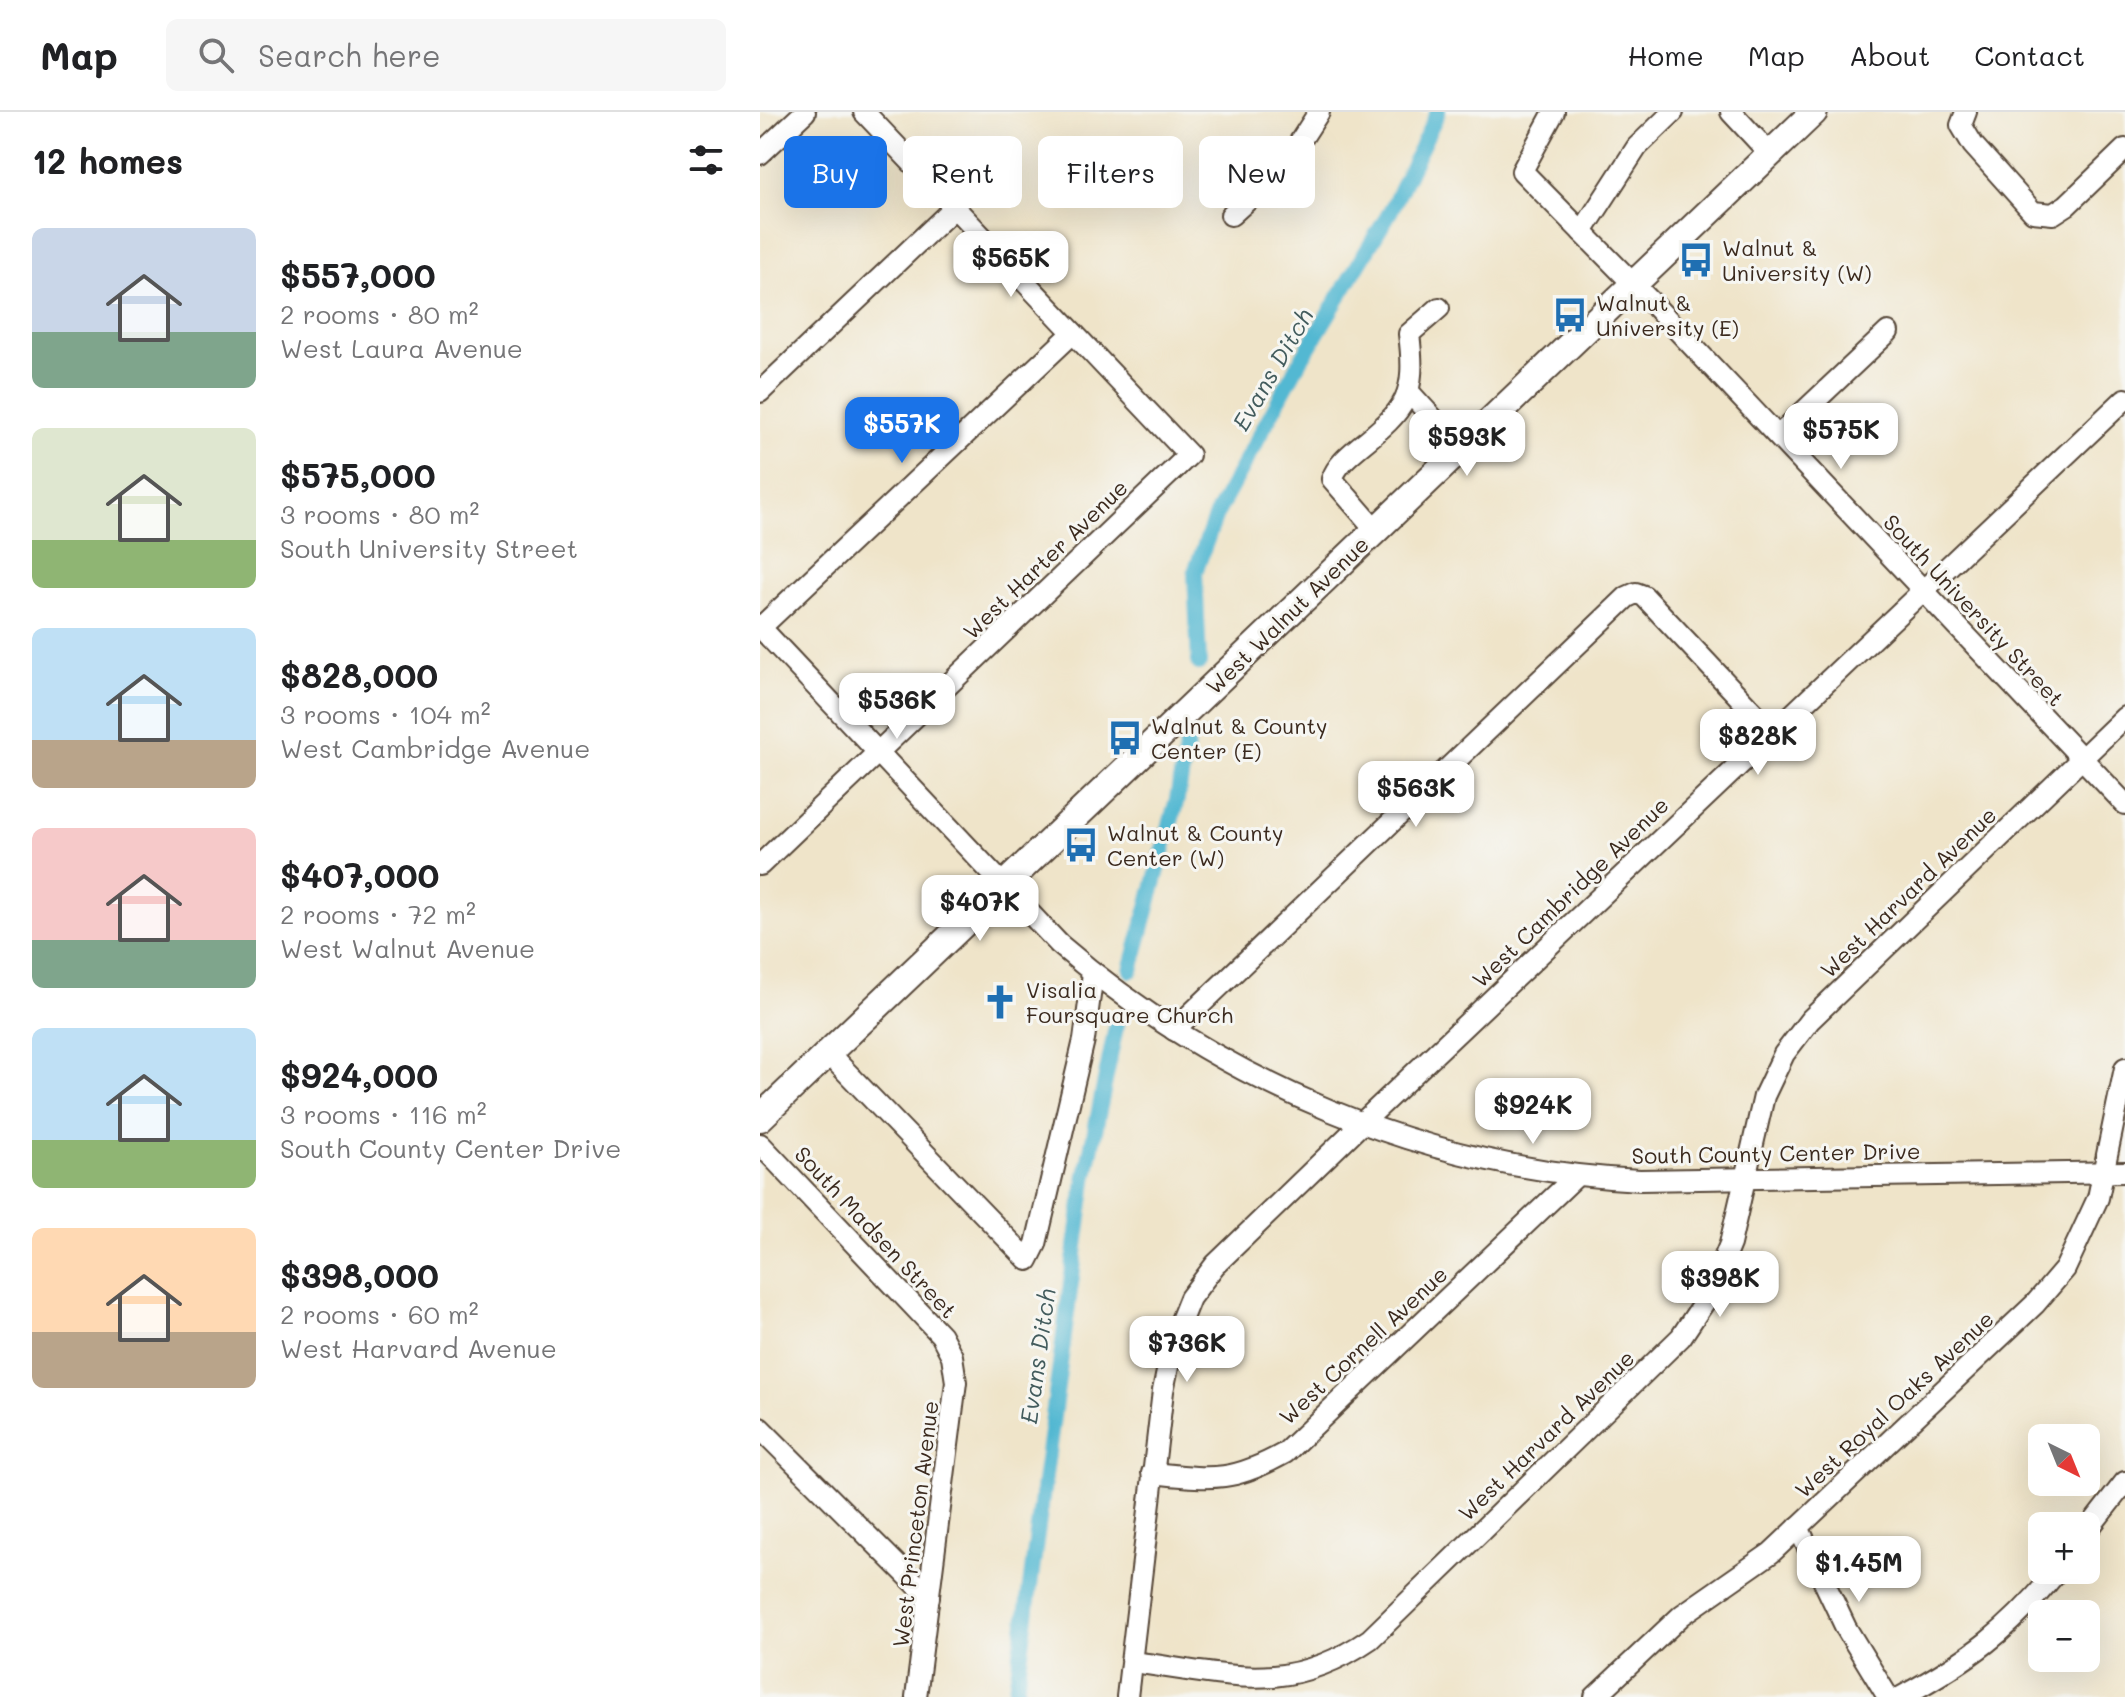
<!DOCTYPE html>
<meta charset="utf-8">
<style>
body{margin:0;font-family:Mali,sans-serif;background:#f6f6f6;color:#202124;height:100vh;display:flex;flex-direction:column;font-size:30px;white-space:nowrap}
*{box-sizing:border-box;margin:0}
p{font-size:26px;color:#757577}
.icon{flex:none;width:44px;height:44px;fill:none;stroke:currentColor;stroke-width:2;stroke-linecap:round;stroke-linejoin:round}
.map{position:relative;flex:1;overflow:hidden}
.details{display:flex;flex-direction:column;background:#fff;width:760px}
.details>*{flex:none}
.hud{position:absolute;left:24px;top:24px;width:760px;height:72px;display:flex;gap:16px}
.needle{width:52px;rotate:137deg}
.tools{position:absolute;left:1268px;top:1312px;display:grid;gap:16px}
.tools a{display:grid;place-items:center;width:72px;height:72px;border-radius:12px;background:#fff;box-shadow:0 8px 32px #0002;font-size:40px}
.price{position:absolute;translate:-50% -68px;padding:0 18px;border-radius:16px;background:#fff;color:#222;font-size:26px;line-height:52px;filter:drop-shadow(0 2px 4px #0008)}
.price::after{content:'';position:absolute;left:50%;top:48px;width:24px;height:18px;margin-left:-12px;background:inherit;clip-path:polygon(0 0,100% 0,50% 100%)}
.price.on{background:#1a73e8;color:#fff}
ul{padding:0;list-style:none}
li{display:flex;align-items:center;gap:24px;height:200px;padding:0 32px}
li span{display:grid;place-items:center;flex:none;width:224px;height:160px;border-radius:12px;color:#555}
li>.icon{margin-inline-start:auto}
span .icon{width:96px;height:96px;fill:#fffc;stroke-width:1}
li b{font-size:34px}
h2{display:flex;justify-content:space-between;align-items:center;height:96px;padding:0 32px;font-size:34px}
.pill{padding:0 28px;border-radius:12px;background:#fff;box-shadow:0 8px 32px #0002;font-size:28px;line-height:72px}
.pill.on{background:#1a73e8;color:#fff}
header{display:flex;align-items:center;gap:48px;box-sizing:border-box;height:112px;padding:0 40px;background:#fff;border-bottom:2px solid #e0e0e0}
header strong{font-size:38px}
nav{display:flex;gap:44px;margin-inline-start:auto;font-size:28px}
.search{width:560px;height:72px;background:#f6f6f6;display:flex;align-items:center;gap:20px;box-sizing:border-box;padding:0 28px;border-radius:12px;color:#757577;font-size:30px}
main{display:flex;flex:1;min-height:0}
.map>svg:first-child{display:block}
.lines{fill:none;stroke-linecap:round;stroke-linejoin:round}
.canal{stroke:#53b8d2;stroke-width:16}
.minor-casing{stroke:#564638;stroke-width:24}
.major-casing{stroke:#564638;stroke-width:30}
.minor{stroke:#fff;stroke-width:20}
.major{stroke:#fff;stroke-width:26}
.labels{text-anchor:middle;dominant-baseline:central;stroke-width:6;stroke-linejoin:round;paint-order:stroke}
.poi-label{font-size:22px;fill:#3b2a1e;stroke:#f6f6f2;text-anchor:start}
.street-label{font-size:22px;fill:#3b2a1e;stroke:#f6f6f2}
.water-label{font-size:24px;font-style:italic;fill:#435c5d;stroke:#f6f6f2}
</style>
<header>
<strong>Map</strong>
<div class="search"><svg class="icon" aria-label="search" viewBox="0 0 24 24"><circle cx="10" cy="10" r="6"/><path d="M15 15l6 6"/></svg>Search here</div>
<nav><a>Home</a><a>Map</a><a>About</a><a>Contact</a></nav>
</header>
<main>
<section class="details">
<h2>12 homes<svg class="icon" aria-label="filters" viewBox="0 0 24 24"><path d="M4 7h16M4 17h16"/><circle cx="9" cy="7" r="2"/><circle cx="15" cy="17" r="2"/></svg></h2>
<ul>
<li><span style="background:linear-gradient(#c9d6e8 65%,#7fa58c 0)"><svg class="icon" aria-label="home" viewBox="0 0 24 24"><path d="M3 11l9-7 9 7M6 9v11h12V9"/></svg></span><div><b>$557,000</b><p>2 rooms · 80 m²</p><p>West Laura Avenue</p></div></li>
<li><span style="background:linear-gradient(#dfe7d0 70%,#8fb573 0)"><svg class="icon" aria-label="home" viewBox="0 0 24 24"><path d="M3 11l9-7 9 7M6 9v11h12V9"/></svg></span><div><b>$575,000</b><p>3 rooms · 80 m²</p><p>South University Street</p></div></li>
<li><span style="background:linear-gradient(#bfe0f5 70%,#b9a48a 0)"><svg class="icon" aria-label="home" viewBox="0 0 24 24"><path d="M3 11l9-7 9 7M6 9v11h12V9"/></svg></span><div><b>$828,000</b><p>3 rooms · 104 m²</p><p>West Cambridge Avenue</p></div></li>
<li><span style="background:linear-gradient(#f6c9c9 70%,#7fa58c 0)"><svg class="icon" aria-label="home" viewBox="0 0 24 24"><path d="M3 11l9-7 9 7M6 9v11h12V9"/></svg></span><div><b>$407,000</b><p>2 rooms · 72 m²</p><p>West Walnut Avenue</p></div></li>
<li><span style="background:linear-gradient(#bfe0f5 70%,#8fb573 0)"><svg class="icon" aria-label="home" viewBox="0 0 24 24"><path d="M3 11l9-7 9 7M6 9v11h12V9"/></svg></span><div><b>$924,000</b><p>3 rooms · 116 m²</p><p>South County Center Drive</p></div></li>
<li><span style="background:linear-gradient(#ffd9b3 65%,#b9a48a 0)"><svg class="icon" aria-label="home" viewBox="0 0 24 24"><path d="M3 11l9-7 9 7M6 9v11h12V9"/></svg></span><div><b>$398,000</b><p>2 rooms · 60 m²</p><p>West Harvard Avenue</p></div></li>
</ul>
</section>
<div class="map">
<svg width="1365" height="1585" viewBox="0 0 1365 1585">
<rect width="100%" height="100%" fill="#f6f6f2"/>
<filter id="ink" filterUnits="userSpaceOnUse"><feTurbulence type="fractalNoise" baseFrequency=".0125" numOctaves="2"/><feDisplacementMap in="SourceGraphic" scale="16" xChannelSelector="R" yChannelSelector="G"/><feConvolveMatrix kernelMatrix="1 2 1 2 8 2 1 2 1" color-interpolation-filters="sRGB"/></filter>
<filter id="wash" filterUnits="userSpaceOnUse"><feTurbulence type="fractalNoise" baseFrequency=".006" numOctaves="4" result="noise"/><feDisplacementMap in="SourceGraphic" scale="32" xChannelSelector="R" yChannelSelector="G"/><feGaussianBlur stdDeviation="1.8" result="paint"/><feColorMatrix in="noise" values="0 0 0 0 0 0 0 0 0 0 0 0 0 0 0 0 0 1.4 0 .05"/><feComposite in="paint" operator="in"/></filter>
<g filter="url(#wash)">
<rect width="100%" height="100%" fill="#efe4c9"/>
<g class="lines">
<g class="canal">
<path d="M 439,551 L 435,460 L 456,403 L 535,258 L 630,100 L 678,0"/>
<path d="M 371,858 L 417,687 L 427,633"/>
<path d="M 255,1585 L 325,1068 L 357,910"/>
</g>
</g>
</g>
<g filter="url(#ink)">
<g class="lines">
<g class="minor-casing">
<g id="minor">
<path d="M 794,0 L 762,59 L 891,190 L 1365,692"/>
<path d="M 971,0 L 1010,42"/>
<path d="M 1206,0 L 1201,13 L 1213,33 L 1273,100 L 1293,102 L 1307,93 L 1365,37"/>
<path d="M 0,42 L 45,0"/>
<path d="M 471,103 L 523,56 L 559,0"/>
<path d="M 822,120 L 877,35 L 913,0"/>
<path d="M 0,280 L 194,96"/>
<path d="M 649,280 L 701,337"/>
<path d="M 1018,324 L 1128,220"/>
<path d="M 616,418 L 572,367 C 577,353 588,344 600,334 C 646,297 657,284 649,222 L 679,196"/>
<path d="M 0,515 L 299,832 C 460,971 667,1058 880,1068 L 1365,1060"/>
<path d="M 0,516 L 313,221"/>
<path d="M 0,753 L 429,343 L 104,0"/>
<path d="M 414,918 L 867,485 L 876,481 L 884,484 L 1013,621"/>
<path d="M 68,941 L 268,1148 L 276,1132 L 324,928 L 333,861"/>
<path d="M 0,1032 L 181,1223 L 192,1244 L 196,1270 L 156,1585"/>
<path d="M 0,1316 L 169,1485"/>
<path d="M 392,1361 C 452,1367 471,1371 525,1341 L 815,1065"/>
<path d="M 1038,1415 L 1086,1516 L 1128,1585"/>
<path d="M 1326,1420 L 1365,1370"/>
<path d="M 372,1550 C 467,1562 526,1585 610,1527 L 921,1225 L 949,1183 L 970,1132 L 1004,984 L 1024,942 L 1050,908 L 1365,605"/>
<path d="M 367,1585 L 403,1279 L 414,1226 L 430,1186 L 455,1153 L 602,1011 L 1365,287"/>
<path d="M 835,1585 L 922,1503 L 1011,1441 L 1275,1192 L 1305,1157 L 1338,1086 L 1365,956"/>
<path d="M 1141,1585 C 1209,1548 1249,1519 1298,1458"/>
</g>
</g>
<g class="major-casing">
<path id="major" d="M 0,1006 L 1054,0"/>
</g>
<use href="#minor" class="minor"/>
<use href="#major" class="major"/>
</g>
</g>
<defs>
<g id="bus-bare" transform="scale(2.76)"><path d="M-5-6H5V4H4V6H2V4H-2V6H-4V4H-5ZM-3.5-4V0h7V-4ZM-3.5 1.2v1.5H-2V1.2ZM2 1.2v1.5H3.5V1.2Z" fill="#1f6fb2" stroke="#f6f6f2" stroke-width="2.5" paint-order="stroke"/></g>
<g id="church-bare" transform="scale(2.76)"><path d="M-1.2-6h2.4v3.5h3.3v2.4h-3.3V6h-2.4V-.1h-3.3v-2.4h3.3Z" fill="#1f6fb2" stroke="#f6f6f2" stroke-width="2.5" paint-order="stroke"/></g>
</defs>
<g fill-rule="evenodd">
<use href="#bus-bare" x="936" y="148"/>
<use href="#bus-bare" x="810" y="203"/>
<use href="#bus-bare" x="365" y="626"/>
<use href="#bus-bare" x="321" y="733"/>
<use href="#church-bare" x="240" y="890"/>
</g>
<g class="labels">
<g class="poi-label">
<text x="962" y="135">Walnut &amp;<tspan x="962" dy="25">University (W)</tspan></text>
<text x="836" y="190">Walnut &amp;<tspan x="836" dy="25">University (E)</tspan></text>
<text x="391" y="613">Walnut &amp; County<tspan x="391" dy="25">Center (E)</tspan></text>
<text x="347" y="720">Walnut &amp; County<tspan x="347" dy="25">Center (W)</tspan></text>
<text x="266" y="877">Visalia<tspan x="266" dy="25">Foursquare Church</tspan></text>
</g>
<g class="street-label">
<text transform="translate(285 447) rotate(-44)">West Harter Avenue</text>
<text transform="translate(1214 498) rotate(47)">South University Street</text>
<text transform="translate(527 503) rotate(-44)">West Walnut Avenue</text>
<text transform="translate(810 780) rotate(-44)">West Cambridge Avenue</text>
<text transform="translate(1148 780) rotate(-44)">West Harvard Avenue</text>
<text transform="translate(1016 1041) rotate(-1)">South County Center Drive</text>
<text transform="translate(116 1120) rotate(47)">South Madsen Street</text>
<text transform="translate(603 1233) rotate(-43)">West Cornell Avenue</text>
<text transform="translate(1134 1292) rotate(-43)">West Royal Oaks Avenue</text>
<text transform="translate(786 1323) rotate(-44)">West Harvard Avenue</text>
<text transform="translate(155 1412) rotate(-83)">West Princeton Avenue</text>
</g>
<g class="water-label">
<text transform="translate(512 257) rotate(-60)">Evans Ditch</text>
<text transform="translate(277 1244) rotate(-82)">Evans Ditch</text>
</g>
</g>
</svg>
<div class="tools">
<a><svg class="needle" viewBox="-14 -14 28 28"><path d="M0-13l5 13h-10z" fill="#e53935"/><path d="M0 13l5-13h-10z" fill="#757577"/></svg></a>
<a>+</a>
<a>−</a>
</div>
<b class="price" style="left:251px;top:187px">$565K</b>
<b class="price on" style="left:142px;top:353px">$557K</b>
<b class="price" style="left:1081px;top:359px">$575K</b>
<b class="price" style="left:707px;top:366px">$593K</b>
<b class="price" style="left:137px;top:629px">$536K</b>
<b class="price" style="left:998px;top:665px">$828K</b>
<b class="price" style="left:656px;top:717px">$563K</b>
<b class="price" style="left:220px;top:831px">$407K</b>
<b class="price" style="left:773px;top:1034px">$924K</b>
<b class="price" style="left:960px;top:1207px">$398K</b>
<b class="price" style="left:427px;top:1272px">$736K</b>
<b class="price" style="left:1099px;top:1492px">$1.45M</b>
<div class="hud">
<a class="pill on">Buy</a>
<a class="pill">Rent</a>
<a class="pill">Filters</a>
<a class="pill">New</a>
</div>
</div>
</main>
